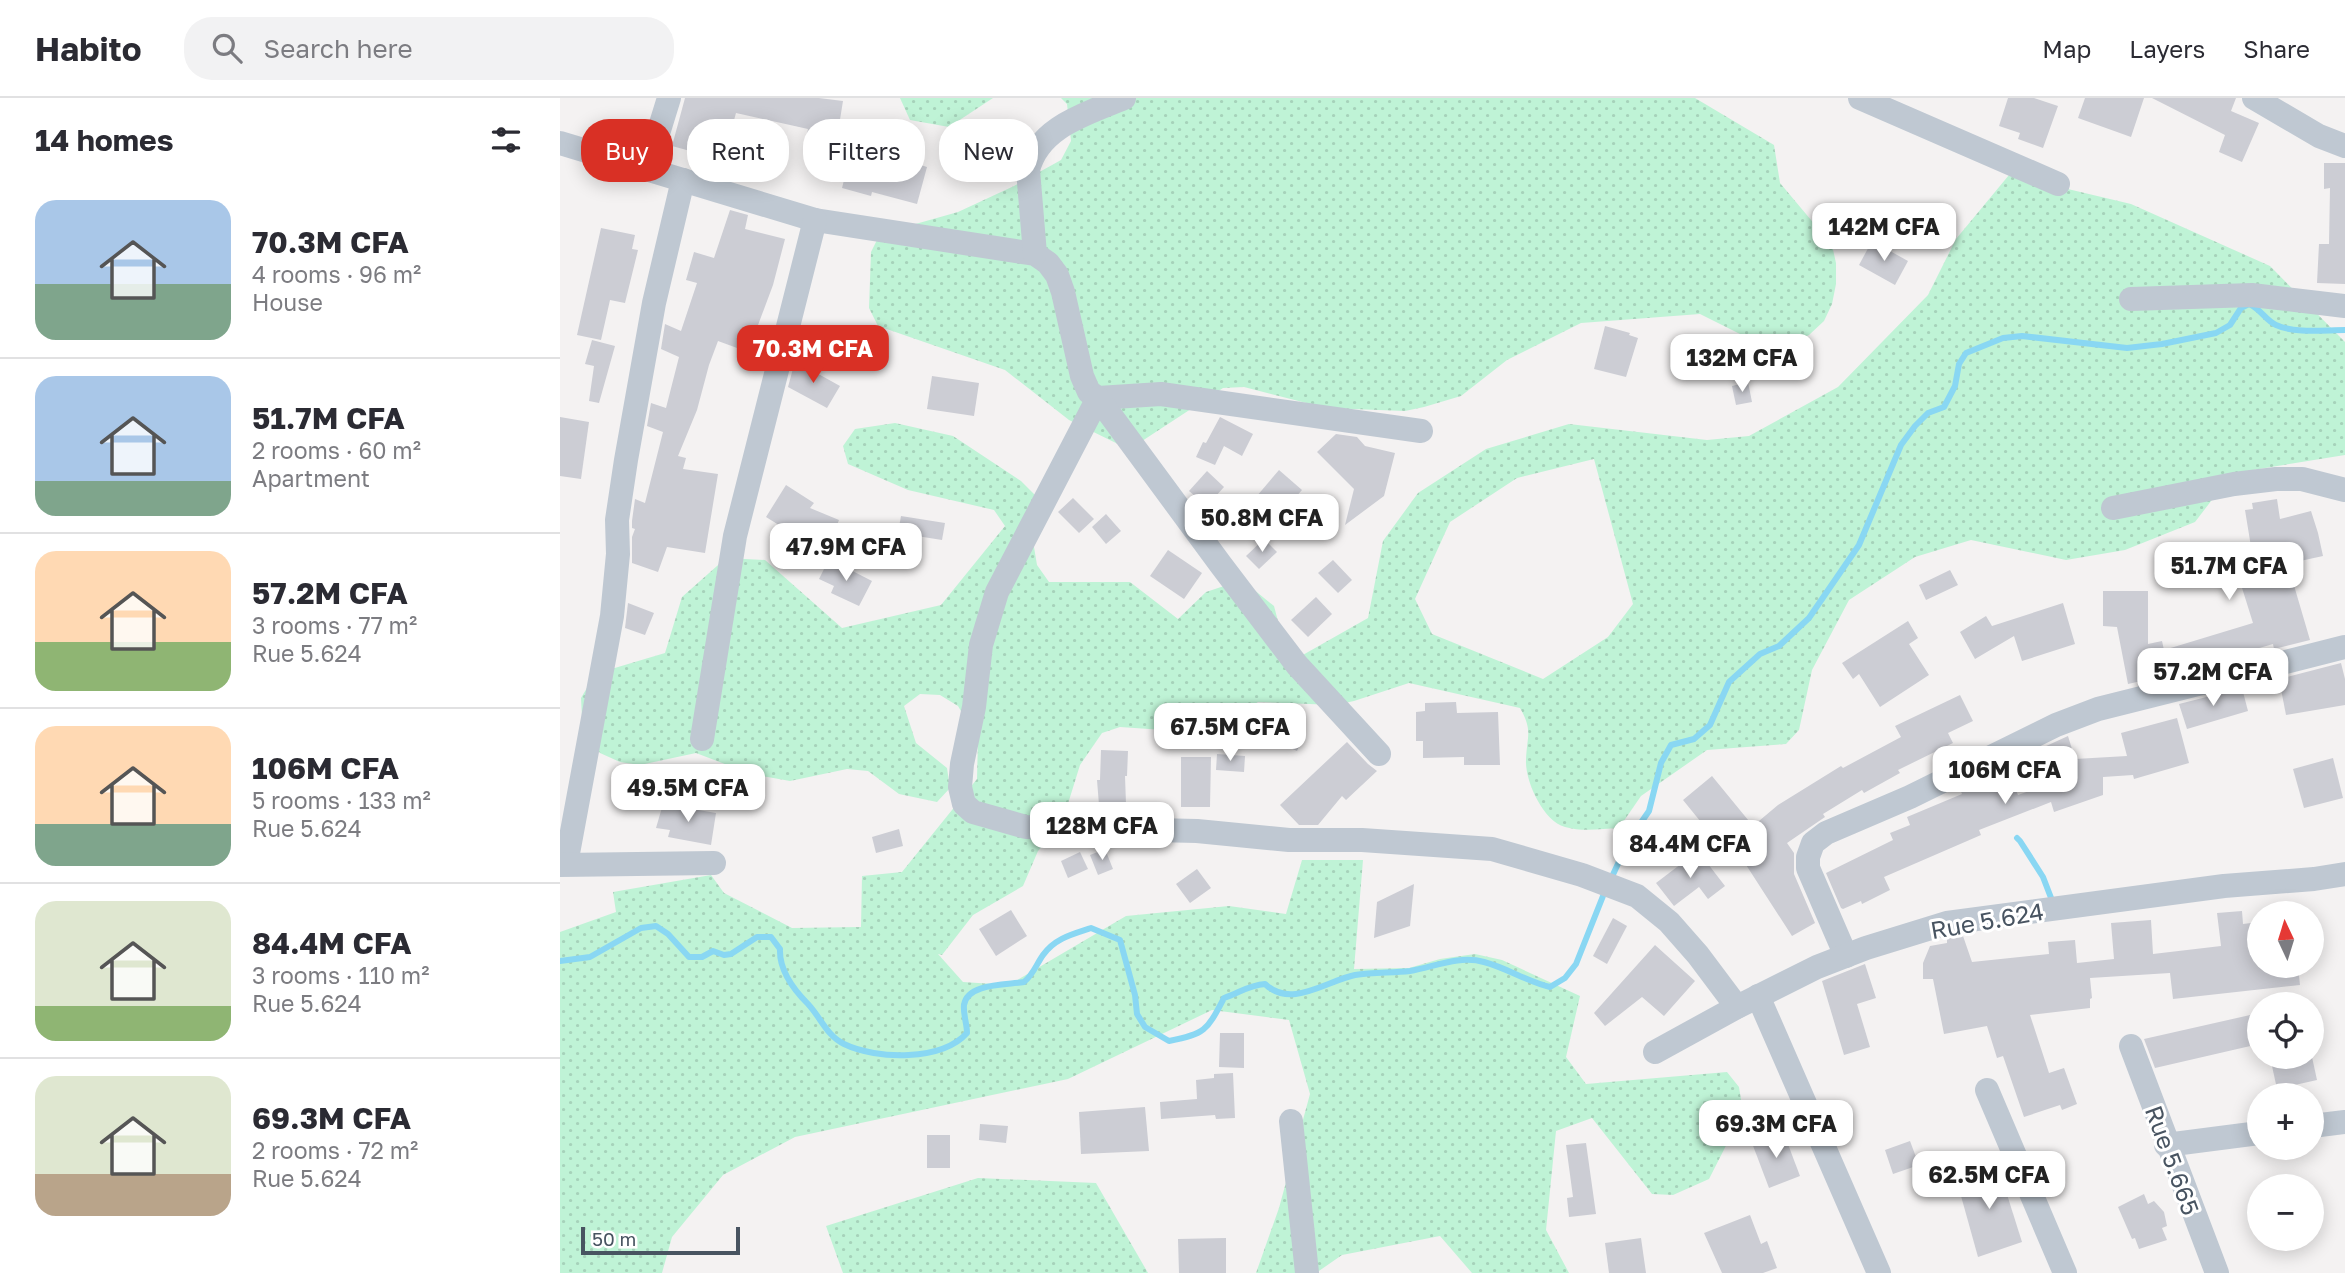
<!DOCTYPE html>
<meta charset="utf-8">
<style>
body{margin:0;font-family:"Golos Text",sans-serif;background:#f2f2f3;color:#2b2b33;height:100vh;display:flex;flex-direction:column;font-size:26px;white-space:nowrap}
*{box-sizing:border-box;margin:0}
p{font-size:23px;color:#7c7c81}
.icon{flex:none;width:38px;height:38px;fill:none;stroke:currentColor;stroke-width:2;stroke-linecap:round;stroke-linejoin:round}
.map{position:relative;flex:1;overflow:hidden}
.details{display:flex;flex-direction:column;background:#fff;width:560px}
.details>*{flex:none}
.guide{position:absolute;left:21px;top:21px;width:665px;height:63px;display:flex;gap:14px}
.needle{width:46px;rotate:356deg}
.tools{position:absolute;left:1687px;top:803px;display:grid;gap:14px}
.tools a{display:grid;place-items:center;width:77px;height:77px;border-radius:50%;background:#fff;box-shadow:0 4px 18px #0003;font-size:35px}
.scale{position:absolute;left:21px;bottom:18px;width:159px;box-sizing:border-box;padding-left:7px;border:4px solid #485461;border-top:0;font-size:19px;line-height:24px;white-space:nowrap;color:#485461;-webkit-text-stroke:5px #fff;paint-order:stroke}
.price{position:absolute;translate:-50% -60px;padding:0 16px;border-radius:14px;background:#fff;color:#222;font-size:23px;line-height:46px;filter:drop-shadow(0 2px 4px #0008)}
.price::after{content:'';position:absolute;left:50%;top:42px;width:21px;height:16px;margin-left:-10px;background:inherit;clip-path:polygon(0 0,100% 0,50% 100%)}
.price.active{background:#d93025;color:#fff}
ul{padding:0;list-style:none}
li{display:flex;align-items:center;gap:21px;height:175px;padding:0 35px}
li+li{border-top:2px solid #e1e1e2}
li span{display:grid;place-items:center;flex:none;width:196px;height:140px;border-radius:21px;color:#555}
li>.icon{margin-inline-start:auto}
span .icon{width:84px;height:84px;fill:#fffc;stroke-width:1}
li b{font-size:30px}
h2{display:flex;justify-content:space-between;align-items:center;height:84px;padding:0 35px;font-size:30px}
.pill{padding:0 24px;border-radius:28px;background:#fff;box-shadow:0 4px 18px #0003;font-size:24px;line-height:63px}
.pill.active{background:#d93025;color:#fff}
header{display:flex;align-items:center;gap:42px;box-sizing:border-box;height:98px;padding:0 35px;background:#fff;border-bottom:2px solid #e1e1e2}
header strong{font-size:33px}
nav{display:flex;gap:38px;margin-inline-start:auto;font-size:24px}
.search{width:490px;height:63px;background:#f2f2f3;display:flex;align-items:center;gap:18px;box-sizing:border-box;padding:0 24px;border-radius:28px;color:#7c7c81;font-size:26px}
main{display:flex;flex:1;min-height:0}
.map>svg:first-child{display:block}
.grass{fill:url(#grass-dots);fill-rule:evenodd}
.lines{fill:none;stroke-linecap:round;stroke-linejoin:round}
.stream{stroke:#89d7f3;stroke-width:6}
.building{fill:#cccdd4}
.minor{stroke:#bfc8d2;stroke-width:24}
.labels{text-anchor:middle;dominant-baseline:central;stroke-width:6;stroke-linejoin:round;paint-order:stroke}
.street-label{font-size:24px;fill:#485461;stroke:#fff}
</style>
<header>
<strong>Habito</strong>
<div class="search"><svg class="icon" aria-label="search" viewBox="0 0 24 24"><circle cx="10" cy="10" r="6"/><path d="M15 15l6 6"/></svg>Search here</div>
<nav><a>Map</a><a>Layers</a><a>Share</a></nav>
</header>
<main>
<section class="details">
<h2>14 homes<svg class="icon" aria-label="filters" viewBox="0 0 24 24"><path d="M4 7h16M4 17h16"/><circle cx="9" cy="7" r="2"/><circle cx="15" cy="17" r="2"/></svg></h2>
<ul>
<li><span style="background:linear-gradient(#a9c7e8 60%,#7fa58c 0)"><svg class="icon" aria-label="home" viewBox="0 0 24 24"><path d="M3 11l9-7 9 7M6 9v11h12V9"/></svg></span><div><b>70.3M CFA</b><p>4 rooms · 96 m²</p><p>House</p></div></li>
<li><span style="background:linear-gradient(#a9c7e8 75%,#7fa58c 0)"><svg class="icon" aria-label="home" viewBox="0 0 24 24"><path d="M3 11l9-7 9 7M6 9v11h12V9"/></svg></span><div><b>51.7M CFA</b><p>2 rooms · 60 m²</p><p>Apartment</p></div></li>
<li><span style="background:linear-gradient(#ffd9b3 65%,#8fb573 0)"><svg class="icon" aria-label="home" viewBox="0 0 24 24"><path d="M3 11l9-7 9 7M6 9v11h12V9"/></svg></span><div><b>57.2M CFA</b><p>3 rooms · 77 m²</p><p>Rue 5.624</p></div></li>
<li><span style="background:linear-gradient(#ffd9b3 70%,#7fa58c 0)"><svg class="icon" aria-label="home" viewBox="0 0 24 24"><path d="M3 11l9-7 9 7M6 9v11h12V9"/></svg></span><div><b>106M CFA</b><p>5 rooms · 133 m²</p><p>Rue 5.624</p></div></li>
<li><span style="background:linear-gradient(#dfe7d0 75%,#8fb573 0)"><svg class="icon" aria-label="home" viewBox="0 0 24 24"><path d="M3 11l9-7 9 7M6 9v11h12V9"/></svg></span><div><b>84.4M CFA</b><p>3 rooms · 110 m²</p><p>Rue 5.624</p></div></li>
<li><span style="background:linear-gradient(#dfe7d0 70%,#b9a48a 0)"><svg class="icon" aria-label="home" viewBox="0 0 24 24"><path d="M3 11l9-7 9 7M6 9v11h12V9"/></svg></span><div><b>69.3M CFA</b><p>2 rooms · 72 m²</p><p>Rue 5.624</p></div></li>
</ul>
</section>
<div class="map">
<svg width="1785" height="1175" viewBox="0 0 1785 1175">
<defs>
<pattern id="grass-dots" width="8" height="8" patternUnits="userSpaceOnUse" patternTransform="scale(1.75)"><rect width="8" height="8" fill="#bff3d6"/><path d="M2 2h.1M6 6h.1" fill="none" stroke="#a6d2ba" stroke-width="1.8" stroke-linecap="round"/></pattern>
</defs>
<rect width="100%" height="100%" fill="#f4f2f2"/>
<g class="grass">
<path d="M 340,0 L 433,0 L 389,29 L 350,22 Z"/>
<path d="M 501,0 L 1135,0 L 1214,47 L 1220,85 L 1272,147 L 1276,165 L 1276,186 L 1272,206 L 1264,223 L 1249,237 L 1231,245 L 1209,246 L 1190,241 L 1140,216 L 1021,225 L 947,262 L 901,298 L 864,309 L 845,313 L 766,310 L 684,289 L 663,290 L 579,345 L 560,347 L 509,322 L 445,272 L 318,228 L 309,210 L 311,154 L 320,136 L 398,114 L 454,88 L 501,62 L 511,43 L 507,6 Z"/>
<path d="M 1449,77 L 1571,106 L 1710,168 L 1785,244 L 1785,357 L 1693,372 L 1658,394 L 1635,424 L 1565,452 L 1506,462 L 1411,442 L 1355,459 L 1289,502 L 1252,572 L 1239,632 L 1226,646 L 1147,652 L 1081,698 L 1059,730 C 1041,731 1022,734 1005,729 C 983,723 965,683 966,662 C 967,637 973,633 960,610 L 849,585 L 794,603 L 775,607 L 698,604 L 647,635 L 560,629 L 542,635 L 520,667 L 502,725 L 478,753 L 463,788 L 413,817 L 382,857 L 378,856 L 403,884 L 449,887 L 566,818 L 669,808 L 726,816 L 742,762 L 803,762 L 794,871 L 849,870 L 880,861 L 915,856 L 942,862 L 1020,898 L 1006,959 L 1026,986 L 1167,974 L 1179,989 L 1182,1008 L 1176,1028 L 1149,1081 L 1113,1097 L 1092,1096 L 1032,1020 L 996,1033 L 986,1132 L 1009,1175 L 912,1175 L 880,1138 L 782,1157 L 756,1175 L 696,1175 L 719,1110 L 750,996 L 729,922 L 652,912 L 508,981 L 235,1039 L 163,1077 L 112,1139 L 102,1175 L 0,1175 L 0,834 L 56,814 L 53,794 L 151,777 L 164,795 L 232,830 L 301,829 L 302,778 L 342,774 L 417,681 L 418,642 L 398,608 L 380,597 L 360,596 L 344,608 L 356,645 L 387,670 L 390,690 L 377,704 L 339,696 L 308,673 L 287,671 L 230,683 L 191,676 L 136,655 L 80,667 L 60,664 L 40,655 L 29,638 L 22,619 L 21,600 L 31,583 L 48,572 L 105,555 L 122,499 L 166,460 L 205,462 L 282,530 L 381,507 L 445,428 L 434,412 L 348,392 L 288,366 L 283,348 L 295,331 L 335,325 L 393,338 L 461,383 L 476,398 L 474,449 L 477,467 L 489,484 L 570,484 L 618,521 L 646,494 L 682,482 L 714,508 L 724,546 L 741,558 L 808,520 L 823,443 L 858,395 L 926,351 L 1009,326 L 1147,342 L 1189,338 L 1278,289 L 1368,197 L 1396,141 ZM 1034,361 L 1073,506 L 1048,539 L 983,581 L 872,536 L 855,501 L 890,424 L 957,380 Z"/>
<path d="M 418,1080 L 536,1085 L 588,1175 L 283,1175 L 266,1128 Z"/>
</g>
<g class="lines">
<g class="stream">
<path d="M 1457,740 L 1460,743 L 1483,779 L 1493,805"/>
<path d="M 1050,783 L 1069,742 L 1089,713 L 1101,665 L 1111,647 L 1134,641 L 1150,627 L 1169,584 L 1200,556 L 1219,548 L 1249,520 L 1299,447 L 1341,347 L 1355,328 L 1368,315 L 1384,309 L 1395,288 L 1399,266 L 1406,255 L 1443,240 L 1462,238 L 1567,250 L 1602,246 L 1656,235 L 1670,227 L 1681,210 L 1689,206 C 1701,211 1705,222 1716,227 C 1736,236 1764,232 1785,232"/>
<path d="M 0,863 L 30,859 L 81,830 L 96,828 L 108,836 L 129,859 L 142,859 L 153,853 L 164,857 L 171,856 L 197,839 L 211,839 L 220,851 C 219,873 234,892 248,906 C 261,920 267,938 284,946 C 317,962 382,963 407,935 C 407,926 403,916 404,907 C 407,885 447,887 464,884 C 473,877 476,867 483,857 C 495,840 513,836 531,830 L 560,842 L 575,897 L 577,916 L 585,929 L 609,943 C 646,936 647,932 664,900 C 679,895 689,887 705,886 C 731,911 766,883 795,877 C 813,874 832,875 850,873 C 874,869 899,857 924,864 C 947,870 968,884 990,889 L 1005,880 L 1016,866 L 1045,793"/>
</g>
</g>
<g class="building">
<path d="M 125,0 L 259,0 L 283,3 L 277,40 L 367,69 L 357,106 L 312,94 L 311,98 L 282,90 L 285,78 L 274,75 L 278,61 L 243,53 L 248,31 L 176,15 L 163,62 L 112,48 Z"/>
<path d="M 1448,0 L 1474,0 L 1498,8 L 1483,50 L 1458,41 L 1460,35 L 1439,28 Z"/>
<path d="M 1525,0 L 1584,0 L 1571,39 L 1518,20 Z"/>
<path d="M 1592,0 L 1676,0 L 1671,13 L 1699,25 L 1682,64 L 1659,54 L 1665,37 Z"/>
<path d="M 425,24 L 461,24 L 461,50 L 457,59 L 425,59 Z"/>
<path d="M 1764,65 L 1785,65 L 1785,186 L 1757,185 L 1759,146 L 1769,146 L 1770,90 L 1764,91 Z"/>
<path d="M 170,112 L 188,117 L 185,131 L 225,141 L 213,187 L 188,254 L 158,243 L 149,267 L 137,312 L 118,358 L 126,360 L 123,371 L 158,376 L 145,455 L 107,449 L 98,474 L 72,465 L 72,439 L 75,431 L 72,430 L 72,423 L 75,401 L 85,405 L 103,334 L 87,328 L 91,305 L 106,310 L 119,259 L 101,251 L 105,226 L 121,233 L 137,185 L 126,182 L 134,154 L 154,160 Z"/>
<path d="M 41,130 L 75,137 L 72,151 L 78,152 L 65,205 L 50,202 L 41,242 L 17,237 Z"/>
<path d="M 1312,143 L 1348,163 L 1335,187 L 1299,167 Z"/>
<path d="M 1045,228 L 1070,235 L 1069,237 L 1078,240 L 1066,279 L 1034,271 Z"/>
<path d="M 32,242 L 55,248 L 39,305 L 29,303 L 34,268 L 25,266 Z"/>
<path d="M 235,263 L 280,288 L 267,310 L 228,289 Z"/>
<path d="M 372,278 L 419,285 L 414,318 L 367,311 Z"/>
<path d="M 1188,284 L 1192,304 L 1176,307 L 1172,288 Z"/>
<path d="M 0,319 L 29,324 L 21,381 L 0,378 Z"/>
<path d="M 660,319 L 693,336 L 682,358 L 664,348 L 655,367 L 636,359 L 643,344 L 646,345 Z"/>
<path d="M 776,336 L 797,339 L 805,348 L 835,355 L 824,398 L 785,427 L 794,391 L 757,354 Z"/>
<path d="M 719,372 L 742,392 L 708,431 L 685,412 Z"/>
<path d="M 647,373 L 664,389 L 647,408 L 629,393 Z"/>
<path d="M 226,387 L 254,405 L 250,410 L 279,422 L 264,460 L 240,450 L 243,442 L 206,419 Z"/>
<path d="M 513,400 L 534,421 L 519,435 L 498,414 Z"/>
<path d="M 1717,401 L 1720,421 L 1751,413 L 1758,435 L 1763,458 L 1731,465 L 1737,483 L 1733,484 L 1750,542 L 1714,551 L 1713,546 L 1672,558 L 1673,562 L 1568,586 L 1557,529 L 1543,528 L 1543,493 L 1588,493 L 1588,546 L 1602,543 L 1604,552 L 1693,525 L 1673,461 L 1692,455 L 1685,412 L 1693,411 L 1692,405 Z"/>
<path d="M 546,416 L 561,433 L 546,446 L 532,429 Z"/>
<path d="M 341,418 L 385,425 L 382,442 L 338,435 Z"/>
<path d="M 704,441 L 717,454 L 699,471 L 686,458 Z"/>
<path d="M 608,452 L 642,475 L 624,501 L 590,478 Z"/>
<path d="M 269,461 L 312,483 L 299,508 L 271,495 L 274,488 L 259,481 Z"/>
<path d="M 773,462 L 792,482 L 778,495 L 758,475 Z"/>
<path d="M 1390,472 L 1398,487 L 1366,502 L 1359,487 Z"/>
<path d="M 756,499 L 772,516 L 748,539 L 731,522 Z"/>
<path d="M 68,505 L 94,515 L 85,537 L 65,530 Z"/>
<path d="M 1503,505 L 1515,546 L 1462,563 L 1454,538 L 1415,561 L 1400,534 L 1426,518 L 1432,528 Z"/>
<path d="M 1348,523 L 1358,540 L 1349,546 L 1369,577 L 1320,609 L 1299,576 L 1293,581 L 1282,565 Z"/>
<path d="M 1781,565 L 1785,581 L 1785,607 L 1726,617 L 1719,581 Z"/>
<path d="M 1682,590 L 1688,613 L 1627,631 L 1619,606 Z"/>
<path d="M 1400,597 L 1413,623 L 1388,635 L 1393,645 L 1338,672 L 1340,675 L 1304,695 L 1302,692 L 1263,716 L 1265,719 L 1227,745 L 1234,755 L 1234,776 L 1255,825 L 1232,838 L 1159,725 L 1149,734 L 1123,702 L 1152,678 L 1193,728 L 1218,707 L 1281,668 L 1283,670 L 1341,639 L 1335,628 Z"/>
<path d="M 896,604 L 897,615 L 938,614 L 940,667 L 904,667 L 904,659 L 863,660 L 863,643 L 856,643 L 856,614 L 865,613 L 865,605 Z"/>
<path d="M 711,619 L 745,635 L 737,653 L 702,637 Z"/>
<path d="M 1617,620 L 1629,665 L 1574,681 L 1573,677 L 1543,679 L 1543,697 L 1494,714 L 1491,704 L 1419,732 L 1421,737 L 1324,779 L 1330,792 L 1302,806 L 1301,803 L 1283,811 L 1281,810 L 1266,775 L 1333,742 L 1330,735 L 1350,727 L 1347,719 L 1402,696 L 1400,691 L 1446,668 L 1458,697 L 1499,682 L 1484,649 L 1508,638 L 1515,661 L 1567,658 L 1561,635 Z"/>
<path d="M 787,644 L 808,666 L 817,673 L 786,702 L 782,698 L 758,727 L 739,727 L 720,707 Z"/>
<path d="M 541,652 L 568,653 L 567,678 L 565,678 L 566,706 L 539,707 L 537,682 L 540,682 Z"/>
<path d="M 657,656 L 685,658 L 684,674 L 656,672 Z"/>
<path d="M 621,659 L 651,659 L 650,709 L 621,709 Z"/>
<path d="M 1773,660 L 1783,700 L 1744,710 L 1733,671 Z"/>
<path d="M 103,706 L 156,715 L 151,747 L 108,739 L 110,732 L 96,730 Z"/>
<path d="M 339,731 L 343,748 L 316,755 L 312,739 Z"/>
<path d="M 545,751 L 553,771 L 538,777 L 530,757 Z"/>
<path d="M 1138,753 L 1165,788 L 1148,801 L 1139,789 L 1114,808 L 1096,785 Z"/>
<path d="M 520,754 L 528,771 L 508,780 L 501,763 Z"/>
<path d="M 637,771 L 651,790 L 630,805 L 616,786 Z"/>
<path d="M 854,786 L 850,828 L 814,840 L 817,804 Z"/>
<path d="M 451,812 L 467,838 L 436,858 L 419,831 Z"/>
<path d="M 1682,813 L 1683,826 L 1699,824 L 1699,868 L 1738,868 L 1740,887 L 1613,901 L 1610,875 L 1530,880 L 1532,900 L 1530,901 L 1530,910 L 1470,917 L 1489,975 L 1504,970 L 1517,1006 L 1502,1012 L 1500,1007 L 1464,1019 L 1443,958 L 1437,960 L 1427,928 L 1384,936 L 1373,881 L 1363,881 L 1363,865 L 1370,848 L 1387,845 L 1387,841 L 1390,840 L 1403,838 L 1412,864 L 1489,856 L 1488,844 L 1515,842 L 1517,865 L 1554,861 L 1551,825 L 1591,822 L 1593,856 L 1661,848 L 1657,815 Z"/>
<path d="M 1053,820 L 1067,828 L 1047,866 L 1033,858 Z"/>
<path d="M 1095,847 L 1135,883 L 1104,918 L 1082,899 L 1045,928 L 1034,915 Z"/>
<path d="M 1305,866 L 1316,900 L 1297,906 L 1310,949 L 1284,957 L 1262,883 Z"/>
<path d="M 1699,915 L 1699,946 L 1595,970 L 1584,941 Z"/>
<path d="M 660,935 L 684,935 L 684,970 L 659,969 Z"/>
<path d="M 1710,959 L 1752,959 L 1757,982 L 1717,991 Z"/>
<path d="M 673,975 L 675,1020 L 656,1021 L 655,1017 L 601,1021 L 600,1004 L 637,1001 L 636,982 L 654,980 L 654,976 Z"/>
<path d="M 585,1009 L 589,1053 L 521,1056 L 519,1014 Z"/>
<path d="M 420,1026 L 448,1028 L 446,1045 L 419,1042 Z"/>
<path d="M 1223,1033 L 1240,1078 L 1209,1090 L 1192,1045 Z"/>
<rect x="367" y="1037" width="23" height="33"/>
<path d="M 1350,1043 L 1359,1067 L 1333,1076 L 1325,1052 Z"/>
<path d="M 1026,1045 L 1036,1116 L 1009,1119 L 1007,1100 L 1013,1099 L 1006,1047 Z"/>
<path d="M 1438,1068 L 1462,1144 L 1418,1159 L 1396,1080 Z"/>
<path d="M 1584,1096 L 1588,1106 L 1594,1103 L 1604,1114 L 1607,1128 L 1602,1130 L 1607,1142 L 1579,1151 L 1575,1140 L 1572,1141 L 1558,1109 Z"/>
<path d="M 1190,1117 L 1201,1146 L 1207,1143 L 1217,1170 L 1203,1175 L 1162,1175 L 1144,1135 Z"/>
<path d="M 666,1140 L 666,1175 L 619,1175 L 618,1141 Z"/>
<path d="M 1081,1140 L 1086,1175 L 1049,1175 L 1045,1145 Z"/>
</g>
<g class="lines">
<g class="minor">
<path d="M 1300,0 L 1498,86"/>
<path d="M 1694,0 L 1759,38 L 1785,48"/>
<path d="M 0,45 L 255,122 L 475,156 L 488,165 L 497,177 L 503,194 L 522,278 L 529,294 L 538,300 L 601,296 L 861,333"/>
<path d="M 87,71 L 109,0"/>
<path d="M 475,156 L 468,72 C 479,28 527,16 564,0"/>
<path d="M 1571,201 L 1692,197 L 1785,208"/>
<path d="M 1553,410 L 1674,386 L 1716,381 L 1742,381 L 1785,392"/>
<path d="M 142,641 L 175,438 L 255,122"/>
<path d="M 819,656 L 737,567 L 661,467 L 538,300 L 437,494 L 421,547 L 414,609 L 402,666 L 400,689 L 404,706 L 413,714 L 466,729 L 637,733 L 729,742 L 802,742 L 932,751 L 1022,777 L 1077,798 L 1109,824 L 1138,857 L 1177,909"/>
<path d="M 6,766 L 52,518 L 58,456 L 57,422 L 66,362 L 94,205 L 123,82"/>
<path d="M 0,767 L 154,765"/>
<path d="M 1286,858 L 1248,770 L 1248,759 L 1253,745 L 1266,735 L 1350,699 L 1496,627 L 1538,611 L 1785,549"/>
<path d="M 1198,898 L 1319,1175"/>
<path d="M 1571,948 L 1657,1175"/>
<path d="M 1095,954 L 1177,909 L 1257,869 L 1306,850 L 1387,825 L 1664,788 L 1754,781 L 1785,776"/>
<path d="M 1427,992 L 1505,1175"/>
<path d="M 731,1023 L 747,1175"/>
<path d="M 1752,1028 L 1785,1024"/>
<path d="M 1606,1047 L 1699,1035"/>
</g>
</g>
<g class="labels">
<g class="street-label">
<text transform="translate(1427 822) rotate(-10)">Rue 5.624</text>
<text transform="translate(1613 1062) rotate(70)">Rue 5.665</text>
</g>
</g>
</svg>
<div class="tools">
<a><svg class="needle" viewBox="-14 -14 28 28"><path d="M0-13l5 13h-10z" fill="#e53935"/><path d="M0 13l5-13h-10z" fill="#7c7c81"/></svg></a>
<a><svg class="icon" aria-label="locate" viewBox="0 0 24 24"><circle cx="12" cy="12" r="6"/><path d="M12 2v4M12 18v4M2 12h4M18 12h4"/></svg></a>
<a>+</a>
<a>−</a>
</div>
<div class="scale">50 m</div>
<b class="price" style="left:1324px;top:165px">142M CFA</b>
<b class="price active" style="left:253px;top:287px">70.3M CFA</b>
<b class="price" style="left:1182px;top:296px">132M CFA</b>
<b class="price" style="left:702px;top:456px">50.8M CFA</b>
<b class="price" style="left:286px;top:485px">47.9M CFA</b>
<b class="price" style="left:1669px;top:504px">51.7M CFA</b>
<b class="price" style="left:1653px;top:610px">57.2M CFA</b>
<b class="price" style="left:670px;top:665px">67.5M CFA</b>
<b class="price" style="left:1445px;top:708px">106M CFA</b>
<b class="price" style="left:128px;top:726px">49.5M CFA</b>
<b class="price" style="left:542px;top:764px">128M CFA</b>
<b class="price" style="left:1130px;top:782px">84.4M CFA</b>
<b class="price" style="left:1216px;top:1062px">69.3M CFA</b>
<b class="price" style="left:1429px;top:1113px">62.5M CFA</b>
<div class="guide">
<a class="pill active">Buy</a>
<a class="pill">Rent</a>
<a class="pill">Filters</a>
<a class="pill">New</a>
</div>
</div>
</main>
